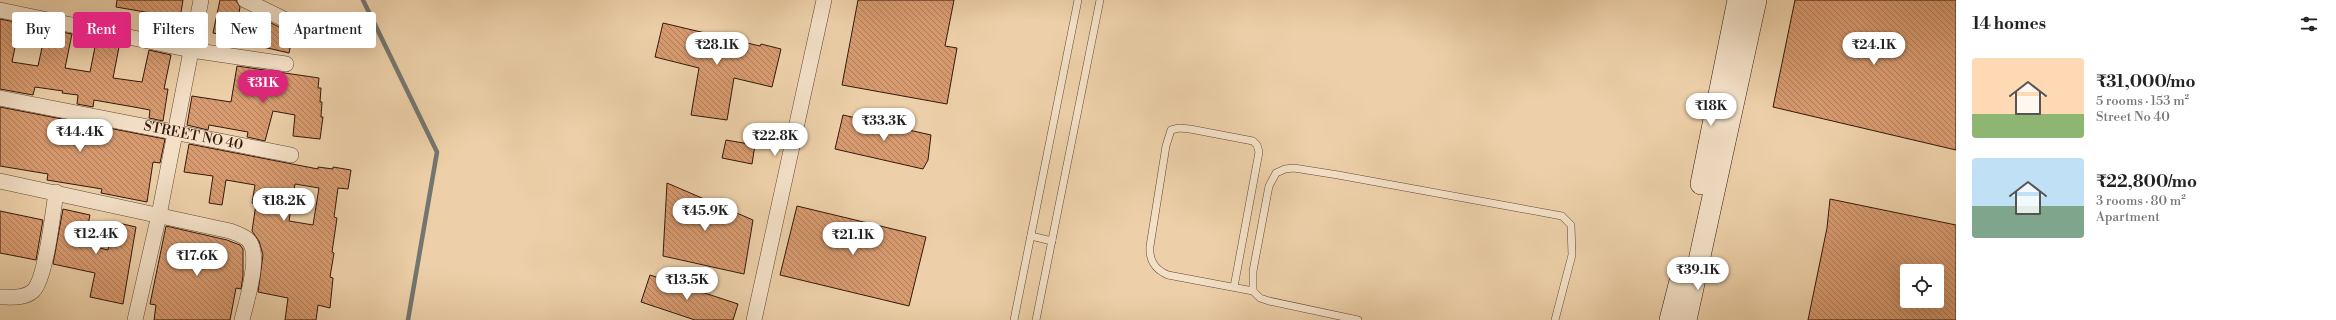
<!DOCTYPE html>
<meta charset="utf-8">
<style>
body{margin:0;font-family:"Libre Bodoni",serif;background:#f6f6f6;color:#222;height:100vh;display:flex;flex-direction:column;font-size:15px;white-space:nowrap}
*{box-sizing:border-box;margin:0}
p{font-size:13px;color:#767676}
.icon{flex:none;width:22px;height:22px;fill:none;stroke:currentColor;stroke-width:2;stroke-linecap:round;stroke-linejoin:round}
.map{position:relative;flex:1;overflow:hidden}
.sheet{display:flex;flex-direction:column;background:#fff;width:380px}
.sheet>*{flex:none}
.guide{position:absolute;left:12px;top:12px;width:380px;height:36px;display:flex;gap:8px}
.controls{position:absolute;left:1900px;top:264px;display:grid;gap:8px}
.controls a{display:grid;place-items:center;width:44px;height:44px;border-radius:4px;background:#fff;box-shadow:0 4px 16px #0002;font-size:20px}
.price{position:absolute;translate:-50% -34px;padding:0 9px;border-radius:14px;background:#fff;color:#222;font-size:13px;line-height:26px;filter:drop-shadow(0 1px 2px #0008)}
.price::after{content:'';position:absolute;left:50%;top:24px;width:12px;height:9px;margin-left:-6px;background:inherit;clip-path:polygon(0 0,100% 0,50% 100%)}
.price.selected{background:#db2777;color:#fff}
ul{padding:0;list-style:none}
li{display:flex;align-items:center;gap:12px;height:100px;padding:0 16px}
li span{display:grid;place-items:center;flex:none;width:112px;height:80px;border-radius:4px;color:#555}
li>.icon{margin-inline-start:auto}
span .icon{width:48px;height:48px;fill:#fffc;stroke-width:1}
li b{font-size:17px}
h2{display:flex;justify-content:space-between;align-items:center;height:48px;padding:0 16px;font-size:17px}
.pill{padding:0 14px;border-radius:4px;background:#fff;box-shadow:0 4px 16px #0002;font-size:14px;line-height:36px}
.pill.selected{background:#db2777;color:#fff}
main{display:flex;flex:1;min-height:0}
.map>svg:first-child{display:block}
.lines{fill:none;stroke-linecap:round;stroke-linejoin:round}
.stream{stroke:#737670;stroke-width:4.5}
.building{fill:url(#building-back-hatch);stroke:#33180b;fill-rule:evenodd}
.lane-casing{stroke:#624632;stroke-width:8}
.street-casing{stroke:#624632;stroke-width:16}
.secondary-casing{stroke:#33180b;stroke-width:22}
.lane{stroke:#f3e0c7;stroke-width:7}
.street{stroke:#f3e0c7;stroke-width:15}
.secondary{stroke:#f3e0c7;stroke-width:21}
.labels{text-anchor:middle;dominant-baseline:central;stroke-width:3.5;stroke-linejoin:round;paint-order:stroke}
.street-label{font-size:14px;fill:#33180b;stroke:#f3e0c7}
</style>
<main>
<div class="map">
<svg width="1956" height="320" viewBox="0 0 1956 320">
<defs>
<pattern id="building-back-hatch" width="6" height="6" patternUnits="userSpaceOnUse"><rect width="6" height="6" fill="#d89b70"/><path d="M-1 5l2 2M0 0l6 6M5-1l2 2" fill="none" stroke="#b07d5a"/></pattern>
</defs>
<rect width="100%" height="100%" fill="#edd0a9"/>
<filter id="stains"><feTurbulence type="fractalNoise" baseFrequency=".005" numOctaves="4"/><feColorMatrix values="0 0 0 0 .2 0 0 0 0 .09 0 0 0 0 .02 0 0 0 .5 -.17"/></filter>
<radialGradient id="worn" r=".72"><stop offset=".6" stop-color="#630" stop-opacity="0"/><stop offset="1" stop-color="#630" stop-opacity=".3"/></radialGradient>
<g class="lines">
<path class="stream" d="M 363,0 L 437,152 L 408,320"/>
</g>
<g class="building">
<path d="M 117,0 L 183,0 L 180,18 L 116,7 Z"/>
<path d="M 220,0 L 236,0 L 240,7 L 239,13 L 261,18 L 293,34 L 289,53 L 263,47 L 264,42 L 213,33 Z"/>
<path d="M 858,0 L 954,0 L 945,46 L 957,48 L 947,104 L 842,85 Z"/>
<path d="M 1795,0 L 1956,0 L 1956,150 L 1773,107 Z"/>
<path d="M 0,19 L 20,23 L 12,62 L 38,66 L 46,29 L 72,34 L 65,68 L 90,72 L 96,42 L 119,47 L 113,78 L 142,82 L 149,50 L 171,55 L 164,89 L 168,89 L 163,121 L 149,118 L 150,110 L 134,107 L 94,100 L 93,107 L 77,104 L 78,95 L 62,93 L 63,91 L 35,87 L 33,95 L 0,89 Z"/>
<path d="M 663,23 L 760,46 L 761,44 L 781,49 L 772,87 L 734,78 L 727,120 L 691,115 L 699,68 L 655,57 Z"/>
<path d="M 237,66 L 319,78 L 318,88 L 321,88 L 320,102 L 322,102 L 321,117 L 323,117 L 320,139 L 293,136 L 295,115 L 273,111 L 265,141 L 247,137 L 248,132 L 209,125 L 208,130 L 187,125 L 192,96 L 231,102 Z"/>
<path d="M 0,107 L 165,139 L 160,163 L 153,162 L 147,202 L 101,193 L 102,189 L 47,180 L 48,174 L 0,166 Z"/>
<path d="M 843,115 L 931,135 L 928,160 L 923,169 L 835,149 Z"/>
<path d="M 726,140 L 755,145 L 752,164 L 722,158 Z"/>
<path d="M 189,144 L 318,169 L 318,167 L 333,169 L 333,167 L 351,170 L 348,189 L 338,188 L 334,217 L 337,218 L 332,252 L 334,253 L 330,277 L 333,278 L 330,308 L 318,305 L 316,320 L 285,320 L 288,298 L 258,292 L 263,255 L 259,241 L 252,231 L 256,204 L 252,203 L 255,185 L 226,180 L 222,205 L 209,203 L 213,176 L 184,172 ZM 295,184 L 319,188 L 313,225 L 289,221 Z"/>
<path d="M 667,183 L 753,220 L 744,274 L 663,256 Z"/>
<path d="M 1830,199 L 1956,225 L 1956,320 L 1808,320 L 1827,228 ZM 1907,271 L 1937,271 L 1937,301 L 1907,301 Z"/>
<path d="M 797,206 L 926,237 L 909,306 L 780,275 Z"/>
<path d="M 63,209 L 90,215 L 84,244 L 108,250 L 114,222 L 136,227 L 123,304 L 90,297 L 95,273 L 53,264 Z"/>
<path d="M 0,211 L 43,220 L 36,260 L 0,253 Z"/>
<path d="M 166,226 L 227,240 L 240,245 L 243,249 L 243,276 L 241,289 L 236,288 L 230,320 L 154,320 L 156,305 L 150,304 Z"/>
<path d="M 650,275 L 738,304 L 733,320 L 695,320 L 641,302 Z"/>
</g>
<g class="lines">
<g class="lane-casing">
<g id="lane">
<path d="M 1031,236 L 1052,241"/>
<path d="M 1234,287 L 1259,152 L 1257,145 L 1253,141 L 1190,129 L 1179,128 L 1171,130 L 1166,146 L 1150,246 C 1149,260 1154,269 1168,275 L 1253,291"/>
<path d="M 1014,320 L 1078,0"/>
<path d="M 1036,320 L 1100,0"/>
<path d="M 1358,320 L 1269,301 L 1260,298 L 1253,291 L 1253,271 L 1269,186 L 1276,173 L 1285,169 L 1294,168 L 1338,175 L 1562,216 L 1571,225 L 1572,255 L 1555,320"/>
</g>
</g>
<g class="street-casing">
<g id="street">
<path d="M 245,0 L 304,29"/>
<path d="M 0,10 L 191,50 L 286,64"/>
<path id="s1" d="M 0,98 L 291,155"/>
<path d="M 0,181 L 230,231 C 235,233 242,235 247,239 C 263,252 246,302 242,320"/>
<path d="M 0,297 C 11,297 24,299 33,291 C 46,279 53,212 56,192"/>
<path d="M 135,320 L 159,215 L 201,0"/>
<path d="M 754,320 L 824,0"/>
</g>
</g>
<g class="secondary-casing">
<g id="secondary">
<path d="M 1701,184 L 1738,0"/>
<path d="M 1670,320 L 1681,277"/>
<path d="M 1686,320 L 1756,0"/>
</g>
</g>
<use href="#lane" class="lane"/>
<use href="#street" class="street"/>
<use href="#secondary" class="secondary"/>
</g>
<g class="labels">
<g class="street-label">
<text stroke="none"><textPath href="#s1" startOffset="197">STREET NO 40</textPath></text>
</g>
</g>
<rect width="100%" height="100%" filter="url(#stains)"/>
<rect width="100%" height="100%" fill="url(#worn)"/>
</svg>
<div class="controls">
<a><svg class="icon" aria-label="locate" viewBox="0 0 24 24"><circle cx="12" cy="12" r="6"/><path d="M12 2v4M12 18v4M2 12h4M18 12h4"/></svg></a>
</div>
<b class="price" style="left:717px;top:66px">₹28.1K</b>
<b class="price" style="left:1874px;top:66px">₹24.1K</b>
<b class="price selected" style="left:263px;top:104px">₹31K</b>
<b class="price" style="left:1711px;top:127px">₹18K</b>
<b class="price" style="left:884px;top:142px">₹33.3K</b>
<b class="price" style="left:80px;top:153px">₹44.4K</b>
<b class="price" style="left:775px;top:157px">₹22.8K</b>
<b class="price" style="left:284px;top:222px">₹18.2K</b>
<b class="price" style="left:705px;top:232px">₹45.9K</b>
<b class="price" style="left:96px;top:255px">₹12.4K</b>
<b class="price" style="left:853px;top:256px">₹21.1K</b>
<b class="price" style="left:197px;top:277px">₹17.6K</b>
<b class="price" style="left:1698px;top:291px">₹39.1K</b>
<b class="price" style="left:687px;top:301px">₹13.5K</b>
<div class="guide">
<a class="pill">Buy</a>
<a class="pill selected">Rent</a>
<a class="pill">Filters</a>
<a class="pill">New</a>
<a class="pill">Apartment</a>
</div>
</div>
<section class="sheet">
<h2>14 homes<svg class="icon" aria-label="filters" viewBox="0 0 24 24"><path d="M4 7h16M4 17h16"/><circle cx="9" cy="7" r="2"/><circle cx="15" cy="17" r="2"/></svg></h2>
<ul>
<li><span style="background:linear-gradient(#ffd9b3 70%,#8fb573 0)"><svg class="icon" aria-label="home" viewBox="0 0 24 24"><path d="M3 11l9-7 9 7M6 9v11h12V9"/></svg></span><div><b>₹31,000/mo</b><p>5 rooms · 153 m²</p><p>Street No 40</p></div></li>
<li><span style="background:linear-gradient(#bfe0f5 60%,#7fa58c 0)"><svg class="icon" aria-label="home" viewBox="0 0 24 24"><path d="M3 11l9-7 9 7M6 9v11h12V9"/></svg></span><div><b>₹22,800/mo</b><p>3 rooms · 80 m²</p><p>Apartment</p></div></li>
</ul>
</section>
</main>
